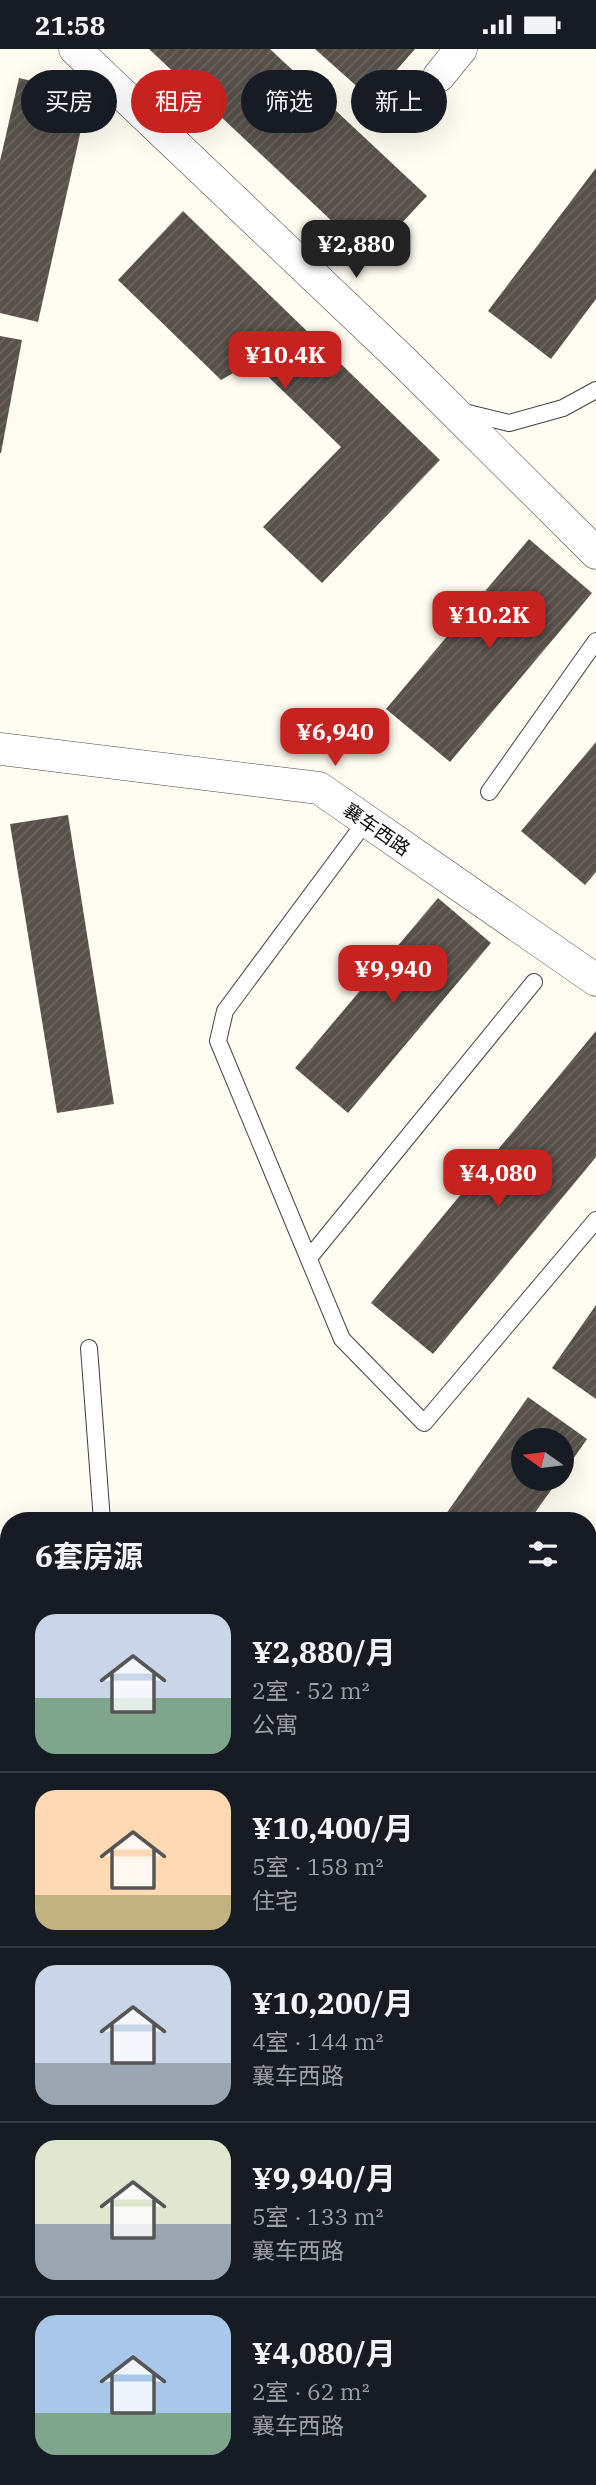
<!DOCTYPE html>
<html lang="zh">
<meta charset="utf-8">
<style>
body{margin:0;font-family:"IBM Plex Serif","Noto Sans SC",serif;background:#242831;color:#f1f3f6;height:100vh;display:flex;flex-direction:column;font-size:26px;white-space:nowrap}
*{box-sizing:border-box;margin:0}
p{font-size:23px;color:#9ea1a6}
.icon{flex:none;width:38px;height:38px;fill:none;stroke:currentColor;stroke-width:2;stroke-linecap:round;stroke-linejoin:round}
.map{position:relative;flex:1;overflow:hidden}
.details{position:absolute;left:0px;top:1463px;width:597px;height:973px;display:flex;flex-direction:column;background:#171b24;border-radius:28px 28px 0 0;box-shadow:0 7px 28px #0002}
.details>*{flex:none}
.guide{position:absolute;left:21px;top:21px;width:555px;height:63px;display:flex;gap:14px}
.needle{width:46px;rotate:284deg}
.controls{position:absolute;left:511px;top:1379px;display:grid;gap:14px}
.controls a{display:grid;place-items:center;width:63px;height:63px;border-radius:50%;background:#171b24;box-shadow:0 7px 28px #0002;font-size:35px}
.price{position:absolute;translate:-50% -60px;padding:0 16px;border-radius:14px;background:#c62320;color:#fff;font-size:23px;line-height:46px;filter:drop-shadow(0 2px 4px #0008)}
.price::after{content:'';position:absolute;left:50%;top:42px;width:21px;height:16px;margin-left:-10px;background:inherit;clip-path:polygon(0 0,100% 0,50% 100%)}
.price.selected{background:#222;color:#fff}
ul{padding:0;list-style:none}
li{display:flex;align-items:center;gap:21px;height:175px;padding:0 35px}
li+li{border-top:2px solid #363941}
li span{display:grid;place-items:center;flex:none;width:196px;height:140px;border-radius:21px;color:#555}
li>.icon{margin-inline-start:auto}
span .icon{width:84px;height:84px;fill:#fffc;stroke-width:1}
li b{font-size:30px}
h2{display:flex;justify-content:space-between;align-items:center;height:84px;padding:0 35px;font-size:30px}
.tag{padding:0 24px;border-radius:32px;background:#171b24;box-shadow:0 7px 28px #0002;font-size:24px;line-height:63px}
.tag.selected{background:#c62320;color:#fff}
.status{display:flex;justify-content:space-between;align-items:center;height:49px;padding:0 35px;background:#171b24;direction:ltr}
.status svg{height:19px;fill:currentColor}
.map>svg:first-child{display:block}
.building{fill:url(#building-hatch)}
.lines{fill:none;stroke-linecap:round;stroke-linejoin:round}
.lane-casing{stroke:#424242;stroke-width:18}
.street-casing{stroke:#424242;stroke-width:33}
.lane{stroke:#fff;stroke-width:16}
.street{stroke:#fff;stroke-width:32}
.labels{text-anchor:middle;dominant-baseline:central;stroke-width:7;stroke-linejoin:round;paint-order:stroke}
.street-label{font-size:19px;fill:#0f0f0f;stroke:#fff}
</style>
<div class="status"><b>21:58</b><svg viewBox="0 0 49 12"><path d="M0 12V9h3v3zM5 12V6h3v6zM10 12V3h3v9zM15 12V0h3v12zM26 1h20v11H26zM47 4h2v5h-2z"/></svg></div>
<div class="map">
<svg width="596" height="2436" viewBox="0 0 596 2436">
<defs>
<pattern id="building-hatch" width="6" height="6" patternUnits="userSpaceOnUse" patternTransform="scale(1.75)"><rect width="6" height="6" fill="#58514b"/><path d="M-1 1l2-2M0 6l6-6M5 7l2-2" fill="none" stroke="#6b6561"/></pattern>
</defs>
<rect width="100%" height="100%" fill="#fffdf1"/>
<g class="building">
<path d="M 149,0 L 270,0 L 427,147 L 370,208 Z"/>
<path d="M 315,0 L 415,0 L 371,50 Z"/>
<path d="M 19,29 L 89,45 L 38,273 L 0,264 L 0,112 Z"/>
<path d="M 596,119 L 596,250 L 551,310 L 488,262 Z"/>
<path d="M 183,162 L 440,411 L 322,534 L 263,478 L 341,398 L 253,313 L 221,331 L 118,231 Z"/>
<path d="M 0,287 L 22,291 L 1,404 L 0,404 Z"/>
<path d="M 529,490 L 592,544 L 450,713 L 386,660 Z"/>
<path d="M 596,693 L 596,823 L 585,836 L 521,782 Z"/>
<path d="M 68,766 L 114,1055 L 57,1064 L 10,775 Z"/>
<path d="M 438,849 L 491,894 L 348,1064 L 295,1019 Z"/>
<path d="M 596,982 L 596,1108 L 433,1305 L 371,1254 Z"/>
<path d="M 596,1256 L 596,1350 L 552,1319 Z"/>
<path d="M 528,1348 L 587,1390 L 562,1426 L 562,1391 L 523,1391 L 523,1430 L 559,1430 L 529,1472 L 441,1472 Z"/>
<path d="M 596,2102 L 596,2189 L 588,2184 L 588,2114 Z"/>
<path d="M 0,2194 L 9,2239 L 9,2427 L 39,2427 L 40,2436 L 0,2436 Z"/>
</g>
<g class="lines">
<g class="lane-casing">
<g id="lane">
<path d="M 460,362 L 509,374 L 563,359 L 596,341"/>
<path d="M 489,743 L 596,592"/>
<path d="M 366,772 L 225,962 L 218,992 L 342,1290 L 424,1374 L 596,1171"/>
<path d="M 309,1209 L 534,933"/>
<path d="M 89,1299 L 102,1472"/>
<path d="M 0,1652 L 9,1651"/>
<path d="M 588,2034 L 596,2022"/>
<path d="M 231,2427 L 234,2436"/>
<path d="M 560,2427 L 568,2436"/>
<path d="M 140,2436 L 158,2427"/>
</g>
</g>
<g class="street-casing">
<g id="street">
<path d="M 75,0 L 402,311 L 596,504"/>
<path d="M 439,27 L 461,0"/>
<path d="M 0,700 L 319,739 L 596,931"/>
</g>
</g>
<use href="#lane" class="lane"/>
<use href="#street" class="street"/>
</g>
<g class="labels">
<g class="street-label">
<text transform="translate(377 780) rotate(35)">襄车西路</text>
</g>
</g>
</svg>
<div class="controls">
<a><svg class="needle" viewBox="-14 -14 28 28"><path d="M0-13l5 13h-10z" fill="#e53935"/><path d="M0 13l5-13h-10z" fill="#9ea1a6"/></svg></a>
</div>
<b class="price selected" style="left:356px;top:231px">¥2,880</b>
<b class="price" style="left:285px;top:342px">¥10.4K</b>
<b class="price" style="left:489px;top:602px">¥10.2K</b>
<b class="price" style="left:335px;top:719px">¥6,940</b>
<b class="price" style="left:393px;top:956px">¥9,940</b>
<b class="price" style="left:498px;top:1160px">¥4,080</b>
<div class="guide">
<a class="tag">买房</a>
<a class="tag selected">租房</a>
<a class="tag">筛选</a>
<a class="tag">新上</a>
</div>
<section class="details">
<h2>6套房源<svg class="icon" aria-label="filters" viewBox="0 0 24 24"><path d="M4 7h16M4 17h16"/><circle cx="9" cy="7" r="2"/><circle cx="15" cy="17" r="2"/></svg></h2>
<ul>
<li><span style="background:linear-gradient(#c9d6e8 60%,#7fa58c 0)"><svg class="icon" aria-label="home" viewBox="0 0 24 24"><path d="M3 11l9-7 9 7M6 9v11h12V9"/></svg></span><div><b>¥2,880/月</b><p>2室 · 52 m²</p><p>公寓</p></div></li>
<li><span style="background:linear-gradient(#ffd9b3 75%,#c2b280 0)"><svg class="icon" aria-label="home" viewBox="0 0 24 24"><path d="M3 11l9-7 9 7M6 9v11h12V9"/></svg></span><div><b>¥10,400/月</b><p>5室 · 158 m²</p><p>住宅</p></div></li>
<li><span style="background:linear-gradient(#c9d6e8 70%,#9aa5b1 0)"><svg class="icon" aria-label="home" viewBox="0 0 24 24"><path d="M3 11l9-7 9 7M6 9v11h12V9"/></svg></span><div><b>¥10,200/月</b><p>4室 · 144 m²</p><p>襄车西路</p></div></li>
<li><span style="background:linear-gradient(#dfe7d0 60%,#9aa5b1 0)"><svg class="icon" aria-label="home" viewBox="0 0 24 24"><path d="M3 11l9-7 9 7M6 9v11h12V9"/></svg></span><div><b>¥9,940/月</b><p>5室 · 133 m²</p><p>襄车西路</p></div></li>
<li><span style="background:linear-gradient(#a9c7e8 70%,#7fa58c 0)"><svg class="icon" aria-label="home" viewBox="0 0 24 24"><path d="M3 11l9-7 9 7M6 9v11h12V9"/></svg></span><div><b>¥4,080/月</b><p>2室 · 62 m²</p><p>襄车西路</p></div></li>
</ul>
</section>
</div>
